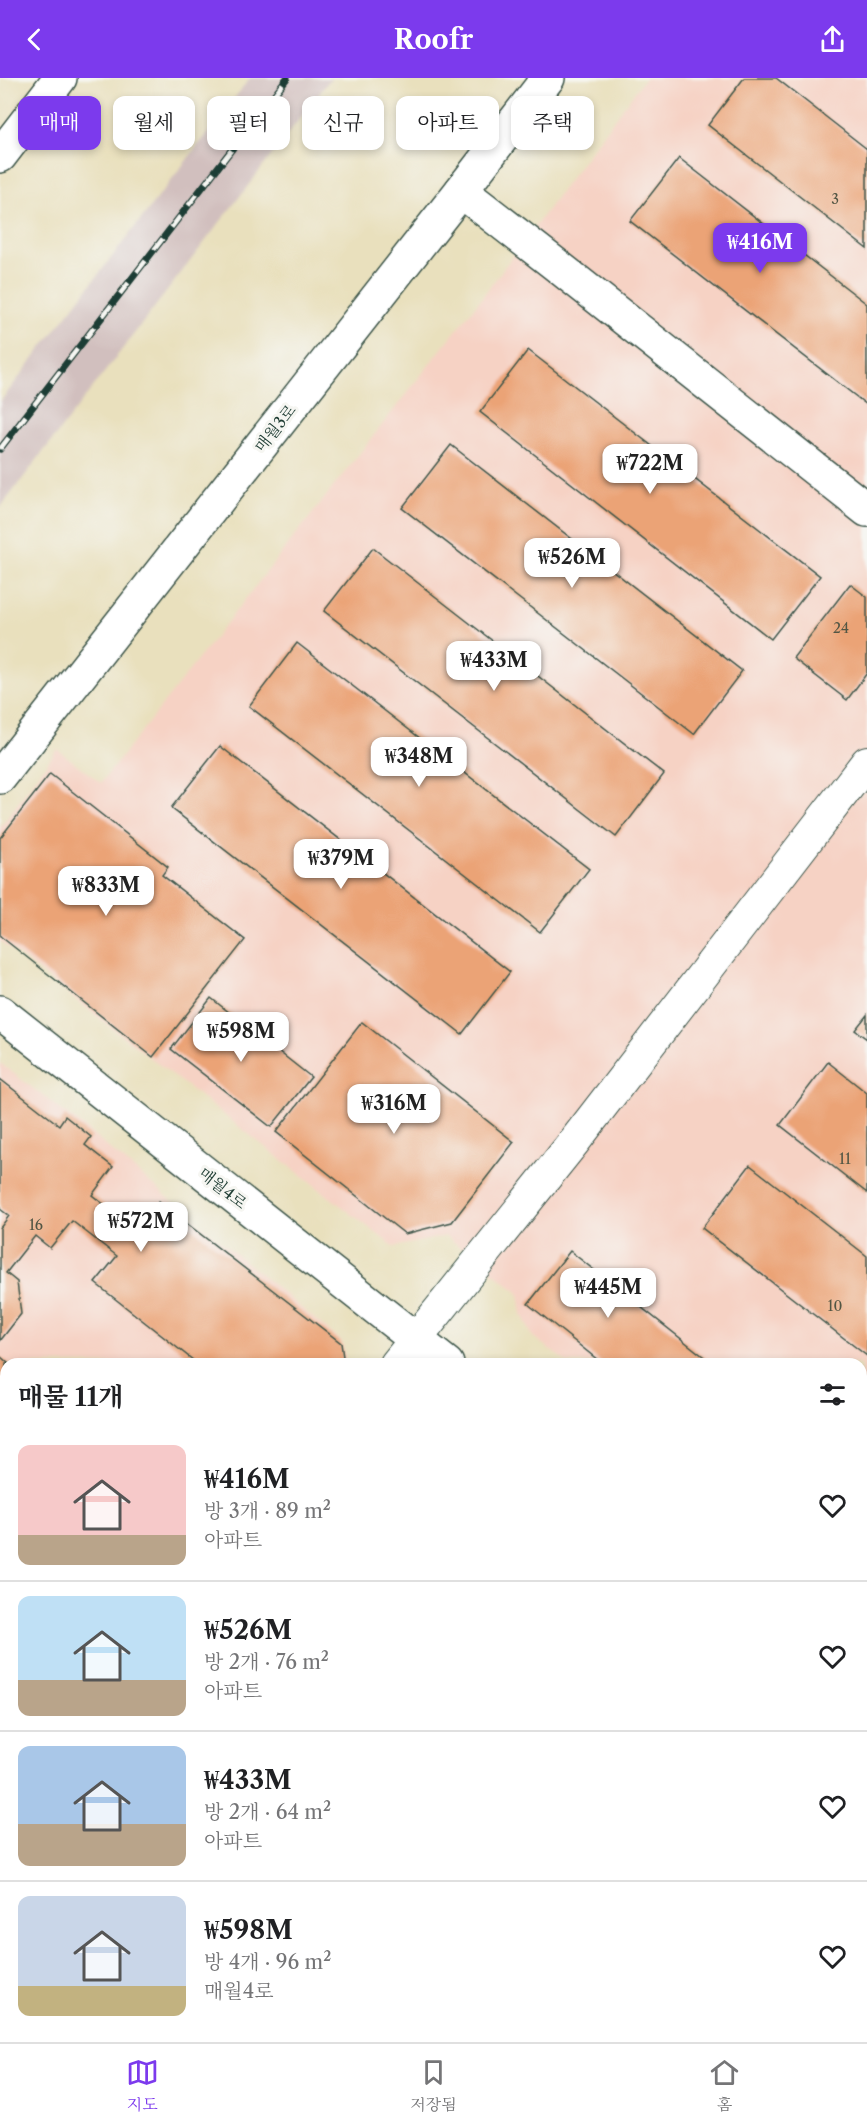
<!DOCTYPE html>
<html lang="ko">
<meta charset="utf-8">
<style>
body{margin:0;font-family:"Libre Caslon Text","Noto Serif KR",serif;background:#f2f2f2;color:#202124;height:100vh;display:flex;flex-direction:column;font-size:22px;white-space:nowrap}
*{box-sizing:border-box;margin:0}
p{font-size:20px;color:#757577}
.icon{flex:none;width:33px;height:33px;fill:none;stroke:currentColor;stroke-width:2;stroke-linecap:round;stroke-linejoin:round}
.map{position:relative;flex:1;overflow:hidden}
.side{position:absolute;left:0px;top:1280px;width:867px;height:686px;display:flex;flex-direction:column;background:#fff;border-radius:18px 18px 0 0;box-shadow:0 3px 9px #0003}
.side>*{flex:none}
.guide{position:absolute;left:18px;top:18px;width:831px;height:54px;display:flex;gap:12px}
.price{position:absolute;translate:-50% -51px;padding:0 14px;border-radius:12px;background:#fff;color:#222;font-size:20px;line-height:39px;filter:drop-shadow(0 2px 3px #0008)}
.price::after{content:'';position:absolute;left:50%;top:36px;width:18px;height:14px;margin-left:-9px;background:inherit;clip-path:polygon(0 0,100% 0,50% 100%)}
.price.on{background:#7c3aed;color:#fff}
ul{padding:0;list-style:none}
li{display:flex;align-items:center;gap:18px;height:150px;padding:0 18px}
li+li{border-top:2px solid #e0e0e0}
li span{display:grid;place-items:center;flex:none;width:168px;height:120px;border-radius:12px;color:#555}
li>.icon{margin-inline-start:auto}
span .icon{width:72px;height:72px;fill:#fffc;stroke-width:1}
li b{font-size:26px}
h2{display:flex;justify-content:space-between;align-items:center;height:72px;padding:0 18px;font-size:26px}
.pill{padding:0 21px;border-radius:12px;background:#fff;box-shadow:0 3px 9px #0003;font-size:21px;line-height:54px}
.pill.on{background:#7c3aed;color:#fff}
header{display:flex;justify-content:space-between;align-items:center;height:78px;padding:0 18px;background:#7c3aed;color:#fff;font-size:27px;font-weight:700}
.dock{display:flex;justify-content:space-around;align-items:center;height:84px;border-top:2px solid #e0e0e0;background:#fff;font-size:16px;color:#757577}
.dock a{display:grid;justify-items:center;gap:3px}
.dock .on{color:#7c3aed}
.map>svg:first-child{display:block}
.built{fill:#f6d2c4}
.industrial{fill:#d1bfbe}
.building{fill:#eba376}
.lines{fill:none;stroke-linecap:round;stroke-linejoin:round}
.street-casing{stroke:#3d5549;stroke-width:34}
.secondary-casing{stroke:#3d5549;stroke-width:36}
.street{stroke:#fff;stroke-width:32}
.secondary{stroke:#fff;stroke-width:33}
.rail-casing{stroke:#1f3d34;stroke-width:7}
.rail{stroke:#f6f6f2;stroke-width:4.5;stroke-dasharray:14;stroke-linecap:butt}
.labels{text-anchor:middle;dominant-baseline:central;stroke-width:6;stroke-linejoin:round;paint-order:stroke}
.number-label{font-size:14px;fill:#525644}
.street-label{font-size:16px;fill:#1f3d34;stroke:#f6f6f2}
</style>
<header><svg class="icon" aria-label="back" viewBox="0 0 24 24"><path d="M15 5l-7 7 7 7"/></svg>Roofr<svg class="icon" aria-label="share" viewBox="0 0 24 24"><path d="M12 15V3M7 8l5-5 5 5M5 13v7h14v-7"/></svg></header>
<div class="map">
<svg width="867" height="1964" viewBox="0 0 867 1964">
<rect width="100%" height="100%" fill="#f6f6f2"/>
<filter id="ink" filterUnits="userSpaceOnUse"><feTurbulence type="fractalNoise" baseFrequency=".0167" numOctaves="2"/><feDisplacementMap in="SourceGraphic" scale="12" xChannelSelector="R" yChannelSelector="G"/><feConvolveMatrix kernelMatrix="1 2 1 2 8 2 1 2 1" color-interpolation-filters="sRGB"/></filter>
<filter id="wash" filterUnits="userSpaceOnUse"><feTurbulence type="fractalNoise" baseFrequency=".008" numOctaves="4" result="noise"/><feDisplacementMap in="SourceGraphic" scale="24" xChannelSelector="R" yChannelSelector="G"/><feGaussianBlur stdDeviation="1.35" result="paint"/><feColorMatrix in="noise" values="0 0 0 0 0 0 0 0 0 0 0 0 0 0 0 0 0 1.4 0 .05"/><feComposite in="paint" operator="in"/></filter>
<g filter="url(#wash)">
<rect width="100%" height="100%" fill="#e9e0bd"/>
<g class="built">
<path d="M 645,0 L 867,0 L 867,1515 L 861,1511 L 861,1286 L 568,1285 L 532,1258 L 522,1236 L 519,1215 L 446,1158 L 394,1169 L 0,863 L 0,750 L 57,671 L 101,705 L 480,222 Z"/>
<path d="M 0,985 L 82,1048 L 342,1264 L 346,1285 L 6,1286 L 6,1722 L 0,1723 Z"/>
<path d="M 861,1673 L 866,1677 L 867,1716 L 861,1724 Z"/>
<path d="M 867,1928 L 867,1964 L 841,1964 L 844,1959 L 861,1959 L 861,1936 Z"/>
<path d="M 261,1959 L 692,1959 L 688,1964 L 268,1964 Z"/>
</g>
<path class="industrial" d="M 250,0 L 331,0 L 0,430 L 0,324 Z"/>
<g id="blocks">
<g class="building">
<path d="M 744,0 L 776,0 L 867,71 L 867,171 L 708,47 Z"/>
<path d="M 679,80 L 867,226 L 867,327 L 630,143 Z"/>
<path d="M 528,272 L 820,498 L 771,561 L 480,334 Z"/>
<path d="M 451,367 L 742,593 L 694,656 L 402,430 Z"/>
<path d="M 373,470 L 664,696 L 616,759 L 324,533 Z"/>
<path d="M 850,506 L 867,519 L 867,595 L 847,622 L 793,580 Z"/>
<path d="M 297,565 L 589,791 L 540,854 L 249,628 Z"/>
<path d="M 220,668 L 510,894 L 462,956 L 171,730 Z"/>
<path d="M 50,696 L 168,789 L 162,797 L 245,862 L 153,979 L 0,858 L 0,760 Z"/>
<path d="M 211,920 L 311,999 L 271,1049 L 171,971 Z"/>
<path d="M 867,937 L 867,961 L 855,952 Z"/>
<path d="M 362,944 L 514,1064 L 452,1144 L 405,1156 L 276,1054 Z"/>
<path d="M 828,984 L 867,1015 L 867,1115 L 780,1047 Z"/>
<path d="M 0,1001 L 59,1047 L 65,1038 L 91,1059 L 85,1067 L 113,1089 L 92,1117 L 137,1152 L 159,1124 L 341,1265 L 344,1286 L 198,1286 L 95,1205 L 117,1178 L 72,1143 L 50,1170 L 35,1158 L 6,1195 L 17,1204 L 21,1236 L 0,1263 L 0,1150 L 9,1138 L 0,1131 Z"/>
<path d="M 750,1087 L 867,1178 L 867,1278 L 702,1150 Z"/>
<path d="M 570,1173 L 713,1286 L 603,1286 L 528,1226 Z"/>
<path d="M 0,1278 L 9,1286 L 6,1286 L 6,1324 L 0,1319 Z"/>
<path d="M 6,1330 L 6,1429 L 0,1425 L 0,1335 Z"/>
<path d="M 861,1358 L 867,1363 L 867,1484 L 861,1491 Z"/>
<path d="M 6,1597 L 6,1718 L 0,1719 L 0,1603 L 1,1604 Z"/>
<path d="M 0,1933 L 6,1938 L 6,1959 L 33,1959 L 40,1964 L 0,1964 Z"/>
<path d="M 296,1959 L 441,1959 L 448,1964 L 293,1964 Z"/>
<path d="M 490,1959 L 627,1959 L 623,1964 L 488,1964 Z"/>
<path d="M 637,1959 L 666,1959 L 670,1962 L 669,1964 L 638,1964 L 635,1962 Z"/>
</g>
</g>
</g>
<g filter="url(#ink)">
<use href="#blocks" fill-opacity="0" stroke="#3d5549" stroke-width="1.5"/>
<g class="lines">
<g class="street-casing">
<g id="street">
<path d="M 396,1286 L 574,1064 L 867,684"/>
<path d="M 0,1785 L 6,1778"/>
</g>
</g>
<g class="secondary-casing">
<g id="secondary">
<path d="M 0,78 L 60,0"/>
<path d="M 461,113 L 555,186 L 867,432"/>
<path d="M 0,699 L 461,113 L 548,0"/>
<path d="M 0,934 L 447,1286"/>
<path d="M 861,1599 L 867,1603"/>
<path d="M 0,1828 L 6,1832"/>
<path d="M 861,1857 L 867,1849"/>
<path d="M 173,1959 L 180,1964"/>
<path d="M 778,1964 L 782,1959"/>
</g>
</g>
<use href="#street" class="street"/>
<use href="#secondary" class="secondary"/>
<g class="rail-casing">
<path id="rail" d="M 0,371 L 287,0"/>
</g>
<use href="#rail" class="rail"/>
</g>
</g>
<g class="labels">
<g class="number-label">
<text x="835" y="121">3</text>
<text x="841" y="550">24</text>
<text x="845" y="1081">11</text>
<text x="36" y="1147">16</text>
<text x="835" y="1228">10</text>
</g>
<g class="street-label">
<text transform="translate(275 350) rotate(-52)">매월3로</text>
<text transform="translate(223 1110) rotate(38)">매월4로</text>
</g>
</g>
</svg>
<b class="price on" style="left:760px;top:196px">₩416M</b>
<b class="price" style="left:650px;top:417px">₩722M</b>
<b class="price" style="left:572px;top:511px">₩526M</b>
<b class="price" style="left:494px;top:614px">₩433M</b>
<b class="price" style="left:419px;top:710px">₩348M</b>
<b class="price" style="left:341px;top:812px">₩379M</b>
<b class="price" style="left:106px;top:839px">₩833M</b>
<b class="price" style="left:241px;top:985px">₩598M</b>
<b class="price" style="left:394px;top:1057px">₩316M</b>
<b class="price" style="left:141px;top:1175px">₩572M</b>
<b class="price" style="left:608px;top:1241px">₩445M</b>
<div class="guide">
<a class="pill on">매매</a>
<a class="pill">월세</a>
<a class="pill">필터</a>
<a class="pill">신규</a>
<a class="pill">아파트</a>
<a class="pill">주택</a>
</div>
<section class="side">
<h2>매물 11개<svg class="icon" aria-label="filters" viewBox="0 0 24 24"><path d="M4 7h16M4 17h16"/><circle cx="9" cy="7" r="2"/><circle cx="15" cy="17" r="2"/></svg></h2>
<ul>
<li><span style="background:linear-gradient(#f6c9c9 75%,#b9a48a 0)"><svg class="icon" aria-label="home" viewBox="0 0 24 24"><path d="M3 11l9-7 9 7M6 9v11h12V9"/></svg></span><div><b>₩416M</b><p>방 3개 · 89 m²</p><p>아파트</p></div><svg class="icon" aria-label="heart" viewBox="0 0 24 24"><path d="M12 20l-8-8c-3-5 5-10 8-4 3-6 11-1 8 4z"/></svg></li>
<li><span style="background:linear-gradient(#bfe0f5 70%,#b9a48a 0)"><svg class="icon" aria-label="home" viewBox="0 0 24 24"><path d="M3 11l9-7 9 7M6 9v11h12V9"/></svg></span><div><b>₩526M</b><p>방 2개 · 76 m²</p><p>아파트</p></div><svg class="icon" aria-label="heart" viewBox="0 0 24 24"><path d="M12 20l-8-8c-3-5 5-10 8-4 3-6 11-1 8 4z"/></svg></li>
<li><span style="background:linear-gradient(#a9c7e8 65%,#b9a48a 0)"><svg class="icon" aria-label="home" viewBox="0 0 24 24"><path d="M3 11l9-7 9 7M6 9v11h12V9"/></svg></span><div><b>₩433M</b><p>방 2개 · 64 m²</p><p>아파트</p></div><svg class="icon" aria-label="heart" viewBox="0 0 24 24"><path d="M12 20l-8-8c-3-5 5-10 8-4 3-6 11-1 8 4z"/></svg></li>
<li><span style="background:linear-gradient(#c9d6e8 75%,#c2b280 0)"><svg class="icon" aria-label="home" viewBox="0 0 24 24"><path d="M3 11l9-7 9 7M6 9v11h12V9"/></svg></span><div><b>₩598M</b><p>방 4개 · 96 m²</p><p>매월4로</p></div><svg class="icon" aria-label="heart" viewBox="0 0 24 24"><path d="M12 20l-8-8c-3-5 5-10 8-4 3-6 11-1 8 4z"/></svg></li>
</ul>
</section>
</div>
<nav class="dock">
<a class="on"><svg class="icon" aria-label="map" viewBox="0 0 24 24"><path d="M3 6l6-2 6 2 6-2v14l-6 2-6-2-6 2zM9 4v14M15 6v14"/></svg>지도</a>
<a><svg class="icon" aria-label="saved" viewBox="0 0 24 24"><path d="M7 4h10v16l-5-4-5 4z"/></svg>저장됨</a>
<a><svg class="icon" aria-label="home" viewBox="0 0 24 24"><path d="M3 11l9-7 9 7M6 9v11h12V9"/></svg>홈</a>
</nav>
